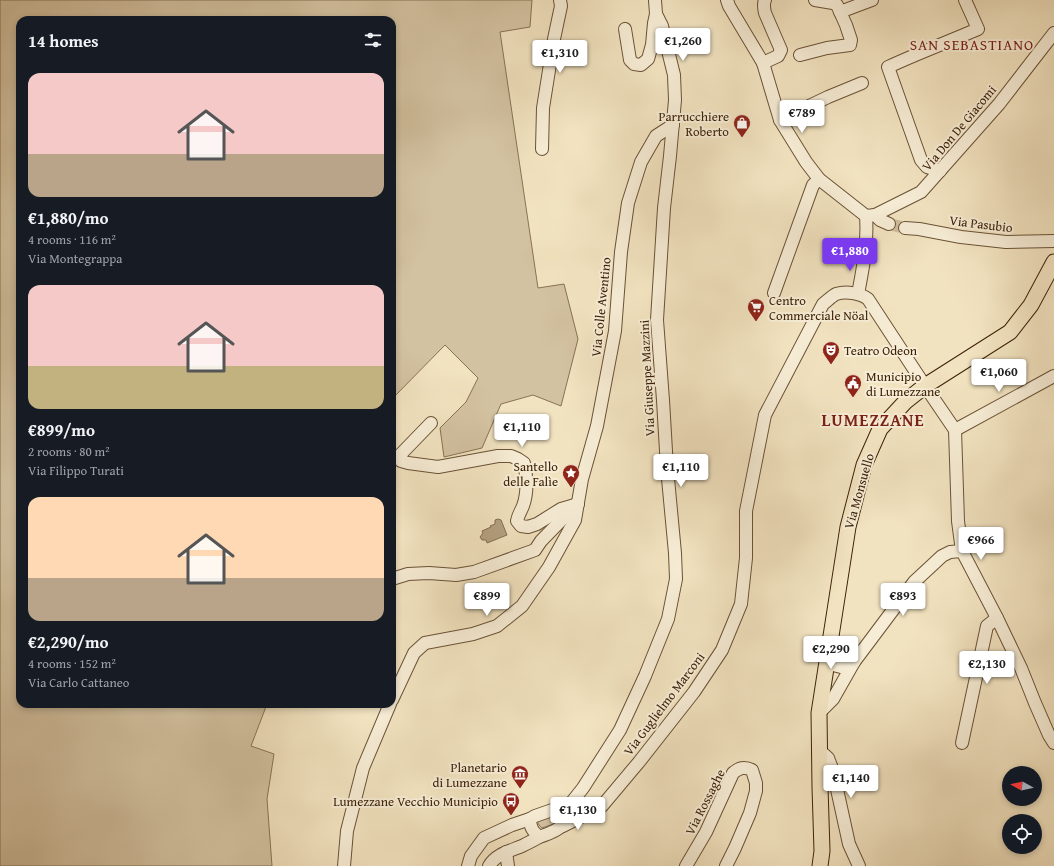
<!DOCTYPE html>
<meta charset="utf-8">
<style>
body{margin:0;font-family:"Gentium Book Plus",serif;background:#20242c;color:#f1f3f6;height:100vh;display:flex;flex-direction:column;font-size:15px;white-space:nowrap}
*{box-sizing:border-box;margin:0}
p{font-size:13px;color:#9ea1a6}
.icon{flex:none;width:22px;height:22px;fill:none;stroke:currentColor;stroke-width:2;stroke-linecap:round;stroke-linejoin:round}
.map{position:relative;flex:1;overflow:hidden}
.drawer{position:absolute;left:16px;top:16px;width:380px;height:692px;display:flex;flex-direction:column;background:#171b24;border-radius:12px;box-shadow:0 2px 6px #0003}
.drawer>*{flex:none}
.needle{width:26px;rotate:278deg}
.buttons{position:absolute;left:1002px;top:766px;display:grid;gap:8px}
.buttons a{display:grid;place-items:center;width:40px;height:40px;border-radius:50%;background:#171b24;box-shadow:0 2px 6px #0003;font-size:20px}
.price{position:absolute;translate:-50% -34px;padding:0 9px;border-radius:4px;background:#fff;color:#222;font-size:13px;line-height:26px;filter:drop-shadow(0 1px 2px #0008)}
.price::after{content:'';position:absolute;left:50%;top:24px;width:12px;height:9px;margin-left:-6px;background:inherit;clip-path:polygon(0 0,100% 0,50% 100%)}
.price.active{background:#7c3aed;color:#fff}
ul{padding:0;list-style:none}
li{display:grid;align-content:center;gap:8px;height:212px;padding:0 12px}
li span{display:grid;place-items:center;height:124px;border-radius:12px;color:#555}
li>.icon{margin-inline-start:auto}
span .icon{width:72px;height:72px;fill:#fffc;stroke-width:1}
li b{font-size:17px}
h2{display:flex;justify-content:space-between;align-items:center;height:48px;padding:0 12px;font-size:17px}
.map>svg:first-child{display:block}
.green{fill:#d3c2a1;stroke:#887254}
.water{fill:#b4a181;stroke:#846e51}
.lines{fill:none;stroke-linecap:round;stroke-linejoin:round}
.minor-tunnel{stroke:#cebc9b;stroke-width:12;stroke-dasharray:12 6;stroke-linecap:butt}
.minor-casing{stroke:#6a5236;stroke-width:14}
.major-casing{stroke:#3c2108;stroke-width:17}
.minor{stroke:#f7edd6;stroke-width:12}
.major{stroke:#f2e3c0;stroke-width:15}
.labels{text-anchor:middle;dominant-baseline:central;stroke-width:4;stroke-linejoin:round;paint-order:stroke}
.poi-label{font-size:13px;fill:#3c2108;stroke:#f7edd6;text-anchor:end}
.street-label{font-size:13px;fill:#3c2108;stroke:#f7edd6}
.quarter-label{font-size:15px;letter-spacing:1px;fill:#7a1f14;stroke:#f7edd6}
.district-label{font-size:17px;font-weight:bold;letter-spacing:1px;fill:#7a1f14;stroke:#f7edd6}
</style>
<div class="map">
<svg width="1054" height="866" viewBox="0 0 1054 866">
<rect width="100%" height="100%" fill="#f2e3c0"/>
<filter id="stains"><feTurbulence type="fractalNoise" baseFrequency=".005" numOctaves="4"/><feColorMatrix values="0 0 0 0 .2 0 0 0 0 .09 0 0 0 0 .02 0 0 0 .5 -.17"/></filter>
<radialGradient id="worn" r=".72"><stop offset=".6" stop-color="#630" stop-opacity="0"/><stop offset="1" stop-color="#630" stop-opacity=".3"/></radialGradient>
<g class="green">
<path d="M 0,0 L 532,0 L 530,27 L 500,32 L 538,288 L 564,284 L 578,339 L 561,406 L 533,395 L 501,404 L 482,448 L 444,457 L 440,428 L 466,402 L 478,378 L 445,345 L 392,399 L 392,20 L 20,20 L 20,704 L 267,704 L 251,746 L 274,754 L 267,799 L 272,866 L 0,866 Z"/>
<path d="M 557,813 L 560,816 L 560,820 L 556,823 L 542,828 L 539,825 L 537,821 Z"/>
</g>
<path class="water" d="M 498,519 L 501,520 L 507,535 L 487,543 L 486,540 L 482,540 L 480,537 L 483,533 L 482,531 L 491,527 L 490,526 L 495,524 L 495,520 Z"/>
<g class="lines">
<path class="minor-tunnel" d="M 889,224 L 905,228"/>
<g class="minor-casing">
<g id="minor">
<path d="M 727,0 L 729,6 L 763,63 L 780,120 L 806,162 L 819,179 L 866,216 C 868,243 863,268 858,294"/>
<path d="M 840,12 L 872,0"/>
<path d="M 625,29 L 630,60 L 634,64 L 641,65 L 648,59 L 652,45 L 654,23 L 656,14"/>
<path d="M 800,55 L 827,48 L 850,45 L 851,40 L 846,25 L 837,5 L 833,3 L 815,0"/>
<path d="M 763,63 L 778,56 L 781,50 L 765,13 C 764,8 763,4 765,0"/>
<path d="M 780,120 L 828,97 L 862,83"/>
<path d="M 542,149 L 543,108 L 554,39 L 561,6 L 560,0"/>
<path d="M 940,171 L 927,167 L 921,160 L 888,67 C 918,53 948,42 978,29 L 965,0"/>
<path d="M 875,215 L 880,220 L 889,224"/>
<path d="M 866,216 L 875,215 L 921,192 L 999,104 L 1054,33"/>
<path d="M 905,228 L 919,229 L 961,237 L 1006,242 L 1054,241"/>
<path d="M 774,293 L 813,185 L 819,179"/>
<path d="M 431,423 L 400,455 L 401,461 L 408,463 L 438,467 L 498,456 L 511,456 L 518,459 L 524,463 C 527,477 528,492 523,506 C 521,511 518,515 517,521 L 521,526 L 528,527 L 537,524 L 561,509 L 578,504"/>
<path d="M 955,430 L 1054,376"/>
<path d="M 392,579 L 408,574 L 429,573 L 456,575 L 474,572 L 535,550 L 541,541 L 576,505"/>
<path d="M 827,657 L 833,665 L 841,667 L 854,662"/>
<path d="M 392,700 L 414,653 L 425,643 L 473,634 L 497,626 L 522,606 L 549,567 L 575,520 L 582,479 L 597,426 L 615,331 L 621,252 L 628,203 L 641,162 L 656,136 L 673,125"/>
<path d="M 819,713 L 833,699 L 854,662 L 914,582 L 942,556 L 950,552 L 962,551"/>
<path d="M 962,743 L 987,626 L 997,618"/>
<path d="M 819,750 L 828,758 L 833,771 L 849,844 L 859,866"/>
<path d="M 558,808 C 565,811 567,815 567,821 C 560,830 549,834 539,837 C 533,831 530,828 530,819 L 535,816 Z"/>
<path d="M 562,810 L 571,803 L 583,788 L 620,730 L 645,676 L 668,619 L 676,579 L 675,553 L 667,468 L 663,400 L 657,320 L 664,208 L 670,156 L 675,100 L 674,75 L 662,26 L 656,14 L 655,0"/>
<path d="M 563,826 L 602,806 L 639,762 L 694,692 L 722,650 L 741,604 L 746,558 L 746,511 L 765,415 L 823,304 C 827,301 832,296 836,294 C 846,291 860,293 868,299 L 925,386 L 955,430 L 958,521 L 962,551 L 997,618 L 1021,668 L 1035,703 L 1049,735 L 1054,743"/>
<path d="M 506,852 L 508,866"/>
<path d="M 344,866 L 347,831 L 363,768 L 390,704"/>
<path d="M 468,866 L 471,856 L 484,838 L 512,825 L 530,819"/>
<path d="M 489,866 C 496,854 510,851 522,846 C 528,843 534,840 539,837"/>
<path d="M 686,866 L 706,832 L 733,773 C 739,768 744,766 752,770 L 756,783 L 756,791 L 750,813 L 735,848 L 726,866"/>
</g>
</g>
<g class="major-casing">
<path id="major" d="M 820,866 L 822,851 L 820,787 L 819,713 L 848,527 L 864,465 L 880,429 L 906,401 L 925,386 L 1010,332 L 1031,305 L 1054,262"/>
</g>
<use href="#minor" class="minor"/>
<use href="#major" class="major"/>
</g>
<defs>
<g id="shop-pin" transform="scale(0.9)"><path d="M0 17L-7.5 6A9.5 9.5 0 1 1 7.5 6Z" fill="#8f2418" stroke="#f7edd6"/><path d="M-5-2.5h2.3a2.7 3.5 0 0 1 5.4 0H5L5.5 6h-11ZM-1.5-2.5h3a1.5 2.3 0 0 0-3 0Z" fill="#fff"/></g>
<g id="supermarket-pin" transform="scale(0.9)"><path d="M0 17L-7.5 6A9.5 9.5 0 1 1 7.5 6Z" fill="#8f2418" stroke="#f7edd6"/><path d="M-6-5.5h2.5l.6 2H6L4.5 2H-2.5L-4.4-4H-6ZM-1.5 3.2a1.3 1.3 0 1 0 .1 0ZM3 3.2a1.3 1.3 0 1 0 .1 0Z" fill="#fff"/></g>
<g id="theatre-pin" transform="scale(0.9)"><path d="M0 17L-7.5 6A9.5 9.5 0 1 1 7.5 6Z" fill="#8f2418" stroke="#f7edd6"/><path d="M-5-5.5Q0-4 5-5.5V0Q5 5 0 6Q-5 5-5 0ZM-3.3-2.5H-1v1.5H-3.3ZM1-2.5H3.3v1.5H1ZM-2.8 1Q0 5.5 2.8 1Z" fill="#fff"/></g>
<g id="civic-pin" transform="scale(0.9)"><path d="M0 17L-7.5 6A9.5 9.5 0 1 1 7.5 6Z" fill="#8f2418" stroke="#f7edd6"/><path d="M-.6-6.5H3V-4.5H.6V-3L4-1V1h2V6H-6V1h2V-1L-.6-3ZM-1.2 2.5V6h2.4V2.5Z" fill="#fff"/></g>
<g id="sight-pin" transform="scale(0.9)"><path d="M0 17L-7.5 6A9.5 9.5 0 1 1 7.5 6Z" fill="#8f2418" stroke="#f7edd6"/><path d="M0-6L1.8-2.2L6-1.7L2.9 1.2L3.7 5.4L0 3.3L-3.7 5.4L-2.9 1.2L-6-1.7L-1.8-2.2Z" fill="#fff"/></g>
<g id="museum-pin" transform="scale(0.9)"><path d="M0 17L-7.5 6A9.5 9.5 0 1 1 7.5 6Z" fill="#8f2418" stroke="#f7edd6"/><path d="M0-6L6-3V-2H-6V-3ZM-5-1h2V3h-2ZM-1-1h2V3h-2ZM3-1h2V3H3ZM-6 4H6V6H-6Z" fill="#fff"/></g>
<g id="bus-pin" transform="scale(0.9)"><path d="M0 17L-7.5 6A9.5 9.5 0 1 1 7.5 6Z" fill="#8f2418" stroke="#f7edd6"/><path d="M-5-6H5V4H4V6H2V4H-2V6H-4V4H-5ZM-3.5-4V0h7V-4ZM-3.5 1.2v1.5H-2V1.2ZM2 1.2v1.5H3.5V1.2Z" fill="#fff"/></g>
</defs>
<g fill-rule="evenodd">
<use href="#shop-pin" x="742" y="123"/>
<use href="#supermarket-pin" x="756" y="307"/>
<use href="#theatre-pin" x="831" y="350"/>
<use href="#civic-pin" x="853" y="383"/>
<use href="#sight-pin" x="571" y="473"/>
<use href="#museum-pin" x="520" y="774"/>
<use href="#bus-pin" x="511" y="801"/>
</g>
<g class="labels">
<g class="poi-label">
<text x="729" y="116">Parrucchiere<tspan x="729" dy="15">Roberto</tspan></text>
<text x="769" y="300" text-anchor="start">Centro<tspan x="769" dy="15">Commerciale Nöal</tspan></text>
<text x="844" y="350" text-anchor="start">Teatro Odeon</text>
<text x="866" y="376" text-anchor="start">Municipio<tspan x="866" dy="15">di Lumezzane</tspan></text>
<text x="558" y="466">Santello<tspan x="558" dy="15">delle Falìe</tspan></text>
<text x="507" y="767">Planetario<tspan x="507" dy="15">di Lumezzane</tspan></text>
<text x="498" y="801">Lumezzane Vecchio Municipio</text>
</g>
<g class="street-label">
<text transform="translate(959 128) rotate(-50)">Via Don De Giacomi</text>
<text transform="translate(981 224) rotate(7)">Via Pasubio</text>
<text transform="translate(601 307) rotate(-84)">Via Colle Aventino</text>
<text transform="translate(647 378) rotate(-93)">Via Giuseppe Mazzini</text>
<text transform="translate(859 491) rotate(-74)">Via Monsuello</text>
<text transform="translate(664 704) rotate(-53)">Via Guglielmo Marconi</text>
<text transform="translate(705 802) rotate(-63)">Via Rossaghe</text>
</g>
<g class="quarter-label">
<text x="972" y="44">SAN SEBASTIANO</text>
</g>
<g class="district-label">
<text x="873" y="419">LUMEZZANE</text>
</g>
</g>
<rect width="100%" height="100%" filter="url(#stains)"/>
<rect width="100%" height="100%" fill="url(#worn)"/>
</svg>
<div class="buttons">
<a><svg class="needle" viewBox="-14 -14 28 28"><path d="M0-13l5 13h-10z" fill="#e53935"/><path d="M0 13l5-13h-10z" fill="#9ea1a6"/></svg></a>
<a><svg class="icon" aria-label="locate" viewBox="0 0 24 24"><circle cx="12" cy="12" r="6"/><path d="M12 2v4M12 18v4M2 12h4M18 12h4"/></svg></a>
</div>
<b class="price" style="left:683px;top:62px">€1,260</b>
<b class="price" style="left:560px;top:74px">€1,310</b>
<b class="price" style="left:802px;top:134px">€789</b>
<b class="price active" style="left:850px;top:272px">€1,880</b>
<b class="price" style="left:999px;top:393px">€1,060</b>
<b class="price" style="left:522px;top:448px">€1,110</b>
<b class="price" style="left:681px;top:488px">€1,110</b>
<b class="price" style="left:981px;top:561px">€966</b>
<b class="price" style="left:487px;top:617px">€899</b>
<b class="price" style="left:903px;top:617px">€893</b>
<b class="price" style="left:831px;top:670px">€2,290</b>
<b class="price" style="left:987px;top:685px">€2,130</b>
<b class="price" style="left:851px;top:799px">€1,140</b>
<b class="price" style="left:578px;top:831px">€1,130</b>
<section class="drawer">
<h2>14 homes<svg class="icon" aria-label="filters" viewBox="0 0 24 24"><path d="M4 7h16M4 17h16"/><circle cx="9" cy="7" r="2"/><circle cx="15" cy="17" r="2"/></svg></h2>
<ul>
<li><span style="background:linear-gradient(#f6c9c9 65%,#b9a48a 0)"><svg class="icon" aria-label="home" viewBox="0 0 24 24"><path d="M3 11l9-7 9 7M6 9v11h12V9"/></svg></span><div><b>€1,880/mo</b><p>4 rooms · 116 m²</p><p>Via Montegrappa</p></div></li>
<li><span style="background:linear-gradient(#f6c9c9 65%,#c2b280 0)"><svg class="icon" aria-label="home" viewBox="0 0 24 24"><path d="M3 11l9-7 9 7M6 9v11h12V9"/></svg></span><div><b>€899/mo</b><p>2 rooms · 80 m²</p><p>Via Filippo Turati</p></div></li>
<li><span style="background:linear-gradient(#ffd9b3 65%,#b9a48a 0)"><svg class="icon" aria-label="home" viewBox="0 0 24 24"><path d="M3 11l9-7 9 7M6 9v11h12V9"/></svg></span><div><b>€2,290/mo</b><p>4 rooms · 152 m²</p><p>Via Carlo Cattaneo</p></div></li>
</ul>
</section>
</div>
